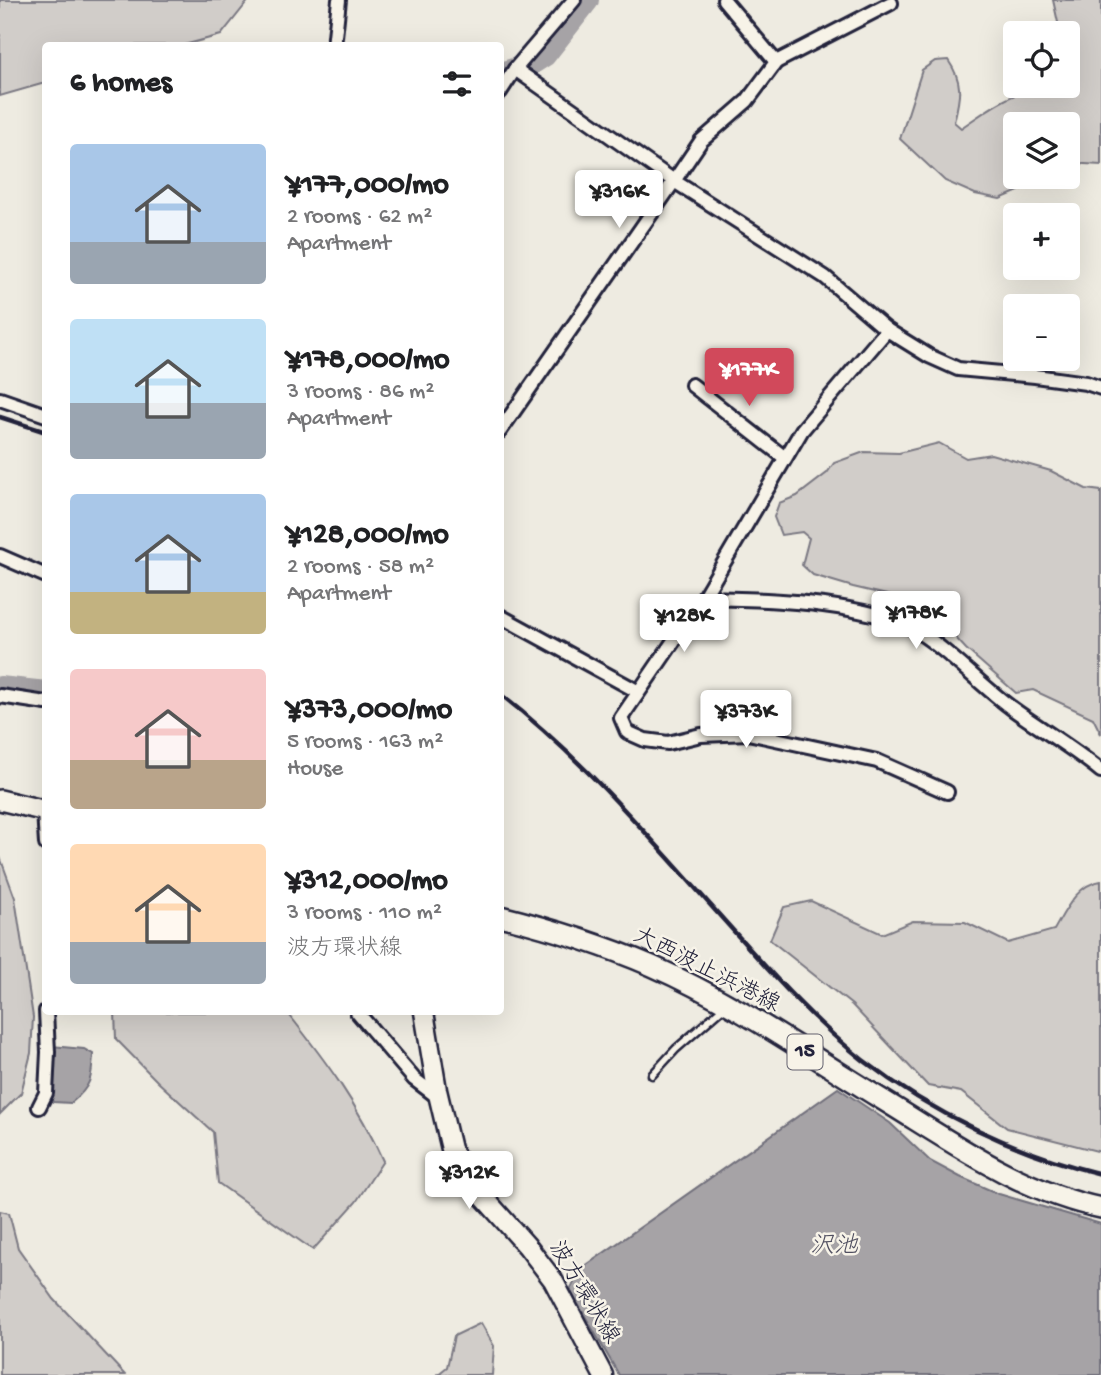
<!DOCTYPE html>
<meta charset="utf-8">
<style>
body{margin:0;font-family:"Gochi Hand","Klee One",sans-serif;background:#f6f6f6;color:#202124;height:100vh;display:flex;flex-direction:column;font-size:26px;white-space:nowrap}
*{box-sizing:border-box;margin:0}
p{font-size:23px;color:#757577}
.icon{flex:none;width:38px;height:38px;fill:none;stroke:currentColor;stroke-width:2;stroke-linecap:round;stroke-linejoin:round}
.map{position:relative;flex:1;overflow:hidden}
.details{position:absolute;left:42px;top:42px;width:462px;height:973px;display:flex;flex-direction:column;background:#fff;border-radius:7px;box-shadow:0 7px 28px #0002}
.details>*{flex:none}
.buttons{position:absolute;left:1003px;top:21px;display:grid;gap:14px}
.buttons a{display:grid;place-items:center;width:77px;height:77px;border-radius:7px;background:#fff;box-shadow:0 7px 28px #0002;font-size:35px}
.price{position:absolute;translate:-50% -60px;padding:0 16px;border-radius:7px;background:#fff;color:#222;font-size:23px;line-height:46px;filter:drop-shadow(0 2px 4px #0008)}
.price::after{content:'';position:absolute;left:50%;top:42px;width:21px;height:16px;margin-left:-10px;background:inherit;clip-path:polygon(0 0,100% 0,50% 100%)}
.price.current{background:#d1495b;color:#fff}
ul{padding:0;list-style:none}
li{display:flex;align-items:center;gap:21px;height:175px;padding:0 28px}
li span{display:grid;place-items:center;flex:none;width:196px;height:140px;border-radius:7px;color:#555}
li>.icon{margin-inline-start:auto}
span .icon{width:84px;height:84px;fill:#fffc;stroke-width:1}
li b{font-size:30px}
h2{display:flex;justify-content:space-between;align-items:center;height:84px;padding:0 28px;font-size:30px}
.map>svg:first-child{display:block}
.green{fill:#d1cdc9;stroke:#7a7882;stroke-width:2}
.water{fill:#a6a3a6;stroke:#716f7b;stroke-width:2}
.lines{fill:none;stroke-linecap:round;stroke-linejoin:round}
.river{stroke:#a6a3a6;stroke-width:24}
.lane-casing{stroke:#22223b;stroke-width:11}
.street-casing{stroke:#22223b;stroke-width:18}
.secondary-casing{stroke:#22223b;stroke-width:23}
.primary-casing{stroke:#22223b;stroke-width:24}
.lane{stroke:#f7f3e8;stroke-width:6}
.street{stroke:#f7f3e8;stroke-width:12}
.secondary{stroke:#f7f3e8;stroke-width:18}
.primary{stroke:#f7f3e8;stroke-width:19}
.rail{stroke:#22223b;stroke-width:4.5}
.labels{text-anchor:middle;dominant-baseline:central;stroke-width:5;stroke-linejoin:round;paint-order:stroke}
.shield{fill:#f7f3e8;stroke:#62616f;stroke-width:2}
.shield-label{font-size:21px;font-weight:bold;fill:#22223b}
.street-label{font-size:23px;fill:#22223b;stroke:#f7f3e8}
.water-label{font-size:24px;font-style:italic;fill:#504f60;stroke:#f7f3e8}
</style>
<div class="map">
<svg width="1101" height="1375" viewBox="0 0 1101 1375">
<rect width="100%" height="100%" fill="#eeebe1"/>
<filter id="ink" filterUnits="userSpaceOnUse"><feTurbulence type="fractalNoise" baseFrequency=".0143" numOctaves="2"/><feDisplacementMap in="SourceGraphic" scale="14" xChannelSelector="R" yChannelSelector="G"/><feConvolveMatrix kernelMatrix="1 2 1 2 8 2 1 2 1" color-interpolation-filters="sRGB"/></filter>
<g filter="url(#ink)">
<g class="green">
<path d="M 0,0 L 249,0 L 221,35 L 184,45 L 46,46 L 45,83 L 0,96 Z"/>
<path d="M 1053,0 L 1101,0 L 1101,165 L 1068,163 L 1068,124 L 1015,124 L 1015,177 L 1040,177 L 1035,184 L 1000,199 L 975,194 L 945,181 L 900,139 L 922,70 L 935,61 L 948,60 C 964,83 960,97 954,122 L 961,128 C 1000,101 1019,86 1068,86 L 1068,33 L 1055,33 L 1059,27 Z"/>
<path d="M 939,443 L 966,458 L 991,454 L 1051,471 L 1086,489 L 1101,491 L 1101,734 L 1093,718 L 1033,690 L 1016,693 L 966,649 L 925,604 L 853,587 L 813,575 L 802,565 L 809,538 L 802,532 L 781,535 L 774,517 L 779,503 L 797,496 L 827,473 L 834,463 L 864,452 L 899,453 Z"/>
<path d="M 0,857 L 15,898 L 33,1017 L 31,1053 L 21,1093 L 0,1114 Z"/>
<path d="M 1101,881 L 1101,1152 L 1007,1128 L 961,1092 L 928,1086 L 852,1005 L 770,940 L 784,907 L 811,901 L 882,934 L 913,921 L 965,922 L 1008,943 L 1054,930 C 1065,911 1077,884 1101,881 Z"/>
<path d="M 115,1012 L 287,1012 C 325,1060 358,1104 383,1161 L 356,1202 L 313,1250 L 218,1183 L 213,1132 L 158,1082 L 116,1039 Z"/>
<path d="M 0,1211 L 9,1213 L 18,1248 L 54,1299 L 125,1375 L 0,1375 Z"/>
<path d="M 481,1323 L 494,1346 L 492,1375 L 437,1375 L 447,1367 L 454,1336 Z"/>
</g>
<g class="water">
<path d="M 51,1046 L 84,1049 L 93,1054 C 92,1078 91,1087 71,1103 L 53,1102 L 48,1093 Z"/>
<path d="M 838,1088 L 890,1123 L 930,1161 L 960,1177 L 999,1194 L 1101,1224 L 1101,1375 L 619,1375 L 570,1290 L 581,1269 Z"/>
</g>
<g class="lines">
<g class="river">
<path d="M 500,74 L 527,66 L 544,55 L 587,0"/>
<path d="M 0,688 L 46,693"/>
</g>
<g class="lane-casing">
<path id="lane" d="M 652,1075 L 676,1049 L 724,1007"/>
</g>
<g class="street-casing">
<g id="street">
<path d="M 724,0 L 776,62 L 747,101 L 701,141 L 674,181 L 825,277 L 887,330 L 929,356 L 958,369 L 1035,376 L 1086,383 L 1101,388"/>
<path d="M 334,46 L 339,0"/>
<path d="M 776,62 L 891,3"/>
<path d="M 500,92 L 515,69 L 574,0"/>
<path d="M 887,330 L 802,430 L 703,598 L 621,718 L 627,732 L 645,740 L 668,743 L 701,735 L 748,733 L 877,761 L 947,792"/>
<path d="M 692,385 L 785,458"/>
<path d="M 0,399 L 46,415"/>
<path d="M 500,431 L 674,181 L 515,69"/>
<path d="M 0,556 L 46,576"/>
<path d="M 703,598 C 764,599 834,601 894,620 C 931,631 980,686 1013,709 C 1042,730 1073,748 1101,771"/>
<path d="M 500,616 L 637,691"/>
<path d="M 0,696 L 46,703"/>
<path d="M 44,810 L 46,844"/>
<path d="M 357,1012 L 414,1079 L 439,1098"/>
<path d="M 39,1107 L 46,1093 L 48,1052 L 46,1011"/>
</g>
</g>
<g class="secondary-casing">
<path id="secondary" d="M 424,1012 L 437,1090 L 451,1149 L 471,1183 L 527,1246 L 553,1280 L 603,1375"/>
</g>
<g class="primary-casing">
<g id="primary">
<path d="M 0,800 L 46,811"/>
<path d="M 500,916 C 552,929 603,945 652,966 C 732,1001 805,1052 878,1097 C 949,1140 1018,1191 1101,1208"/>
</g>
</g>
<use href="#lane" class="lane"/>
<use href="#street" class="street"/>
<use href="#secondary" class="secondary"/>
<use href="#primary" class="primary"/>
<g class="rail">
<path d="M 0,417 L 46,432"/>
<path d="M 500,694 C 590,764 663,853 739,937 C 777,980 817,1024 863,1060 C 933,1114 1016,1153 1101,1174"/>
</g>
</g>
</g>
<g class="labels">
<rect class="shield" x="787.5" y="1034.5" width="35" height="35" rx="5"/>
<g class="shield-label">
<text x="805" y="1052">15</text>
</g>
<g class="street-label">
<text transform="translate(706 971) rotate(27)">大西波止浜港線</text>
<text transform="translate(583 1293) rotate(59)">波方環状線</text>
</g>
<g class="water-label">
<text x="834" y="1247">沢池</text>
</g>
</g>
</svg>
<div class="buttons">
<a><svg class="icon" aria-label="locate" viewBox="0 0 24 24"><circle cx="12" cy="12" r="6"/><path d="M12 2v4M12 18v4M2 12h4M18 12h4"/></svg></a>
<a><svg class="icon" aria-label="layers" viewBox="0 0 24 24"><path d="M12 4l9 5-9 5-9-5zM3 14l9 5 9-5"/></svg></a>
<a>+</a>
<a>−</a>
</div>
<b class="price" style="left:619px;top:230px">¥316K</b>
<b class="price current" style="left:749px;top:408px">¥177K</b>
<b class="price" style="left:916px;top:651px">¥178K</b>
<b class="price" style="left:684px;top:654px">¥128K</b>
<b class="price" style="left:746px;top:750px">¥373K</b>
<b class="price" style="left:469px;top:1211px">¥312K</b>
<section class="details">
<h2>6 homes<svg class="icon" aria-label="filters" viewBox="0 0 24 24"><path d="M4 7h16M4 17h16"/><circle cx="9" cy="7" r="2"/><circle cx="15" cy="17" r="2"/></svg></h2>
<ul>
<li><span style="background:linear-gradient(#a9c7e8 70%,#9aa5b1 0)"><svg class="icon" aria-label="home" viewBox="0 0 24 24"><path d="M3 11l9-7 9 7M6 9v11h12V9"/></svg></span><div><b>¥177,000/mo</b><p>2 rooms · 62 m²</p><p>Apartment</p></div></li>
<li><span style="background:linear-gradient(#bfe0f5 60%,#9aa5b1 0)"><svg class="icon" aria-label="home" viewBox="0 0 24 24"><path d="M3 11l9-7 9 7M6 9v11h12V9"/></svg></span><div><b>¥178,000/mo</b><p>3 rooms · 86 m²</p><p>Apartment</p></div></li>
<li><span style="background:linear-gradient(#a9c7e8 70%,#c2b280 0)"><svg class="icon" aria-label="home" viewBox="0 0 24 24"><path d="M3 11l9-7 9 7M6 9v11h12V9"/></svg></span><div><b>¥128,000/mo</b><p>2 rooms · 58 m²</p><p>Apartment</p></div></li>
<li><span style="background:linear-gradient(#f6c9c9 65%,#b9a48a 0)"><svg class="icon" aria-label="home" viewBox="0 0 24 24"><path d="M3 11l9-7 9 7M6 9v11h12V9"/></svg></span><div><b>¥373,000/mo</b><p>5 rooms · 163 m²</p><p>House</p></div></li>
<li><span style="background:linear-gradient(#ffd9b3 70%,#9aa5b1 0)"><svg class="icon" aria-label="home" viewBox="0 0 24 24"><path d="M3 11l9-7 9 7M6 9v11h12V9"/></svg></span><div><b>¥312,000/mo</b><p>3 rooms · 110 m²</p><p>波方環状線</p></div></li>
</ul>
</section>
</div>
